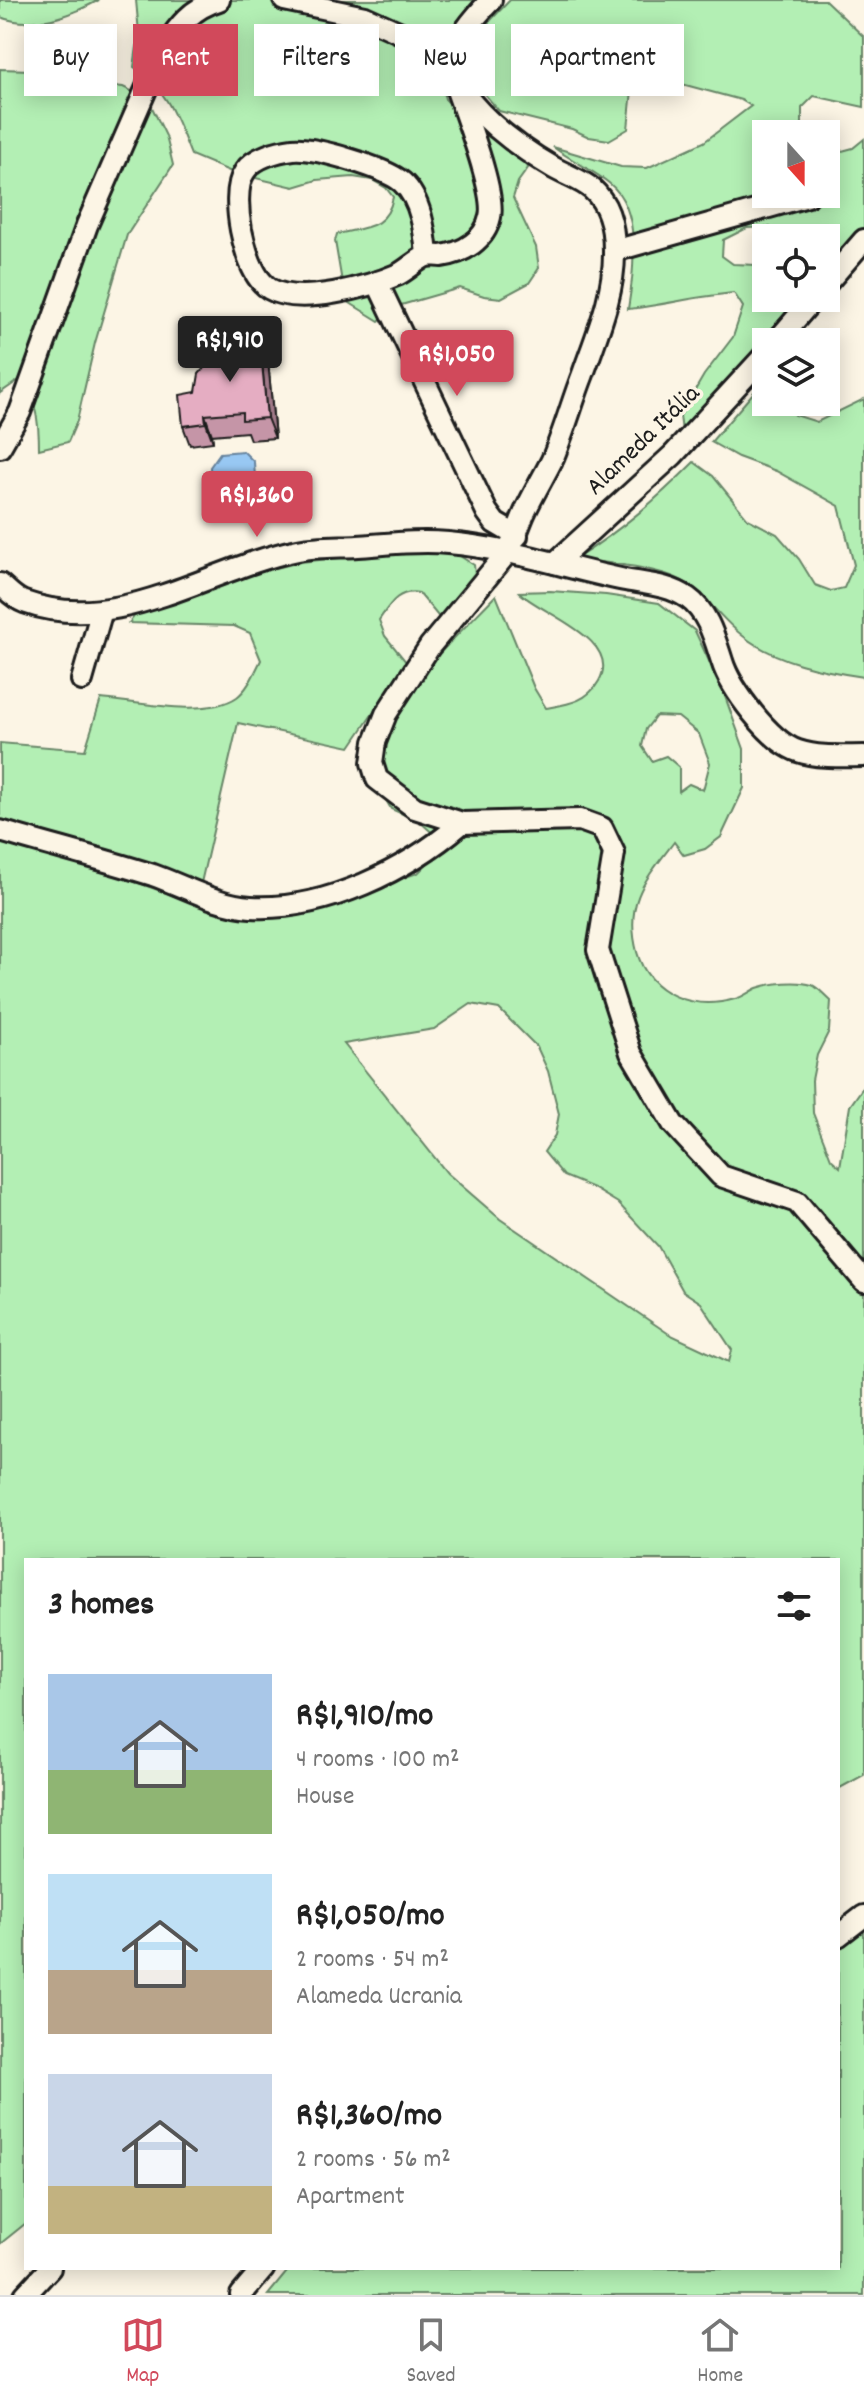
<!DOCTYPE html>
<meta charset="utf-8">
<style>
body{margin:0;font-family:Dekko,sans-serif;background:#f6f6f6;color:#222;height:100vh;display:flex;flex-direction:column;font-size:30px;white-space:nowrap}
*{box-sizing:border-box;margin:0}
p{font-size:26px;color:#767676}
.icon{flex:none;width:44px;height:44px;fill:none;stroke:currentColor;stroke-width:2;stroke-linecap:round;stroke-linejoin:round}
.map{position:relative;flex:1;overflow:hidden}
.details{position:absolute;left:24px;top:1558px;width:816px;height:712px;display:flex;flex-direction:column;background:#fff;border-radius:0px;box-shadow:0 4px 20px #0003}
.details>*{flex:none}
.guide{position:absolute;left:24px;top:24px;width:816px;height:72px;display:flex;gap:16px}
.needle{width:52px;rotate:159deg}
.tools{position:absolute;left:752px;top:120px;display:grid;gap:16px}
.tools a{display:grid;place-items:center;width:88px;height:88px;border-radius:0px;background:#fff;box-shadow:0 4px 20px #0003;font-size:40px}
.price{position:absolute;translate:-50% -68px;padding:0 18px;border-radius:8px;background:#d1495b;color:#fff;font-size:26px;line-height:52px;filter:drop-shadow(0 2px 4px #0008)}
.price::after{content:'';position:absolute;left:50%;top:48px;width:24px;height:18px;margin-left:-12px;background:inherit;clip-path:polygon(0 0,100% 0,50% 100%)}
.price.on{background:#222;color:#fff}
ul{padding:0;list-style:none}
li{display:flex;align-items:center;gap:24px;height:200px;padding:0 24px}
li span{display:grid;place-items:center;flex:none;width:224px;height:160px;border-radius:0px;color:#555}
li>.icon{margin-inline-start:auto}
span .icon{width:96px;height:96px;fill:#fffc;stroke-width:1}
li b{font-size:34px}
h2{display:flex;justify-content:space-between;align-items:center;height:96px;padding:0 24px;font-size:34px}
.chip{padding:0 28px;border-radius:0px;background:#fff;box-shadow:0 4px 20px #0003;font-size:28px;line-height:72px}
.chip.on{background:#d1495b;color:#fff}
.tabs{display:flex;justify-content:space-around;align-items:center;height:112px;border-top:2px solid #e0e0e0;background:#fff;font-size:22px;color:#767676}
.tabs a{display:grid;justify-items:center;gap:4px}
.tabs .on{color:#d1495b}
.map>svg:first-child{display:block}
.green{fill:#b3efb4;stroke:#688668;stroke-width:2;fill-rule:evenodd}
.water{fill:#98c8f3;stroke:#66839d;stroke-width:2}
.lines{fill:none;stroke-linecap:round;stroke-linejoin:round}
.street-casing{stroke:#1c1c1c;stroke-width:26}
.street{stroke:#fcf5e5;stroke-width:20}
.wall{fill:#c595a7;stroke:#1c1c1c;stroke-width:2}
.shaded-wall{fill:#a07988;stroke:#1c1c1c;stroke-width:2}
.building{fill:#e5adc2;stroke:#1c1c1c;stroke-width:2}
.labels{text-anchor:middle;dominant-baseline:central;stroke-width:7;stroke-linejoin:round;paint-order:stroke}
.street-label{font-size:26px;fill:#1c1c1c;stroke:#fcf5e5}
</style>
<div class="map">
<svg width="864" height="2295" viewBox="0 0 864 2295">
<rect width="100%" height="100%" fill="#fcf5e5"/>
<filter id="ink" filterUnits="userSpaceOnUse"><feTurbulence type="fractalNoise" baseFrequency=".0125" numOctaves="2"/><feDisplacementMap in="SourceGraphic" scale="16" xChannelSelector="R" yChannelSelector="G"/><feConvolveMatrix kernelMatrix="1 2 1 2 8 2 1 2 1" color-interpolation-filters="sRGB"/></filter>
<g filter="url(#ink)">
<g class="green">
<path d="M 0,0 L 99,0 C 70,16 33,30 0,17 Z"/>
<path d="M 136,0 L 476,0 L 437,44 L 436,66 L 445,99 L 479,132 L 524,155 L 528,168 L 518,182 L 513,198 L 536,247 L 539,268 L 529,283 L 501,298 L 484,296 L 460,288 L 391,308 L 379,321 L 345,300 L 335,241 L 337,234 C 365,227 387,229 393,197 L 386,188 L 372,180 L 353,177 L 317,180 L 294,187 L 234,173 L 191,155 C 176,118 169,91 134,67 L 139,33 Z"/>
<path d="M 510,0 L 825,0 L 864,37 L 864,107 L 814,96 L 802,108 L 802,125 L 808,134 L 766,134 L 766,194 L 826,194 L 826,151 L 831,154 L 853,148 L 864,139 L 864,228 L 826,276 L 826,238 L 771,238 L 770,227 L 747,228 L 723,240 L 722,256 L 733,264 L 757,265 L 766,257 L 766,298 L 808,298 L 769,342 L 766,342 L 766,345 L 683,439 L 680,416 L 704,375 L 733,337 L 743,307 L 734,293 C 698,296 664,305 628,309 C 634,273 642,210 610,184 C 596,172 569,159 553,147 L 621,167 L 647,168 L 704,142 L 751,106 L 741,100 L 667,80 L 639,80 L 632,90 L 628,129 L 609,140 L 589,137 L 572,129 L 499,111 L 475,83 L 465,62 L 467,45 Z"/>
<path d="M 0,69 L 31,70 L 53,79 L 123,87 L 148,99 L 166,136 L 173,165 L 127,235 L 95,343 L 77,421 L 68,442 L 39,449 C 39,423 37,399 19,380 L 0,393 Z"/>
<path d="M 766,378 L 766,402 L 787,402 L 795,415 L 817,422 L 864,399 L 864,677 C 823,671 776,662 743,636 C 723,621 709,599 689,585 C 665,567 606,563 576,559 C 623,528 654,502 694,462 L 713,476 L 748,519 L 777,534 L 799,559 L 815,585 L 831,591 L 844,588 L 854,565 L 839,506 L 776,471 L 738,457 L 711,442 Z"/>
<path d="M 396,552 L 455,553 L 474,565 L 476,584 L 442,621 L 419,593 C 398,589 390,604 379,620 L 385,636 L 407,663 L 350,747 L 238,723 L 201,883 L 0,822 L 0,743 L 85,750 L 101,699 C 136,702 207,718 237,697 C 248,689 255,672 261,660 L 250,633 L 234,626 L 129,623 L 136,614 L 240,577 L 300,562 Z"/>
<path d="M 550,591 L 606,595 L 659,603 L 695,631 L 723,691 L 744,749 L 744,788 L 721,837 L 705,849 L 684,855 L 674,842 C 645,880 624,902 637,952 C 649,995 694,1011 735,999 C 743,997 750,991 757,988 C 772,983 797,980 812,985 C 818,987 825,996 831,1001 L 829,1031 L 817,1055 L 812,1080 L 813,1113 L 831,1159 L 840,1167 L 850,1106 L 864,1086 L 864,1775 L 838,1789 L 838,1560 L 26,1560 L 26,2223 L 0,2244 L 0,839 L 119,876 L 217,911 L 275,916 L 307,910 L 418,873 L 439,852 L 437,837 L 419,821 L 391,809 C 387,802 382,794 380,787 C 363,718 454,640 496,595 L 534,688 L 546,708 C 568,704 587,702 599,681 C 623,639 539,613 519,592 ZM 656,716 L 678,717 L 699,734 L 710,763 L 703,790 L 689,784 L 679,791 L 679,767 L 666,756 L 652,761 L 642,746 L 646,729 ZM 471,1004 L 499,1009 L 537,1047 L 548,1071 L 559,1114 L 555,1135 L 544,1152 L 564,1176 L 593,1188 L 618,1203 L 658,1246 L 683,1291 L 701,1303 L 732,1350 L 729,1362 L 669,1334 L 500,1219 L 447,1173 L 344,1044 L 434,1029 Z"/>
<path d="M 864,1928 L 864,2295 L 268,2295 L 290,2268 L 838,2268 L 838,1943 Z"/>
</g>
<path class="water" d="M 243,451 L 254,462 L 255,477 L 211,481 L 210,467 L 220,453 Z"/>
<g class="lines">
<g class="street-casing">
<g id="street">
<path d="M 284,0 L 365,17 L 412,38 L 448,63"/>
<path d="M 491,0 C 472,20 458,37 448,63 C 465,108 513,144 554,168 C 566,175 582,180 592,189 C 609,204 614,228 614,250 C 615,293 597,334 583,374 C 572,402 564,432 552,460 C 543,478 532,496 524,514 C 518,528 514,541 507,553 L 430,646 L 386,714 L 375,742 L 372,763 L 377,779 L 415,808 L 462,823 L 580,820 L 602,828 L 614,853 L 598,950 L 631,1053 L 673,1124 L 721,1176 L 797,1202 L 864,1281"/>
<path d="M 614,251 L 808,196"/>
<path d="M 427,255 C 425,232 421,199 402,182 C 385,168 316,147 293,149 C 278,151 254,157 245,171 C 235,185 238,214 241,230 C 245,249 252,278 270,289 C 299,306 369,287 399,274 C 408,269 415,262 424,257 C 430,254 435,256 441,256 C 464,253 485,240 490,217 C 496,193 466,117 457,90"/>
<path d="M 377,282 L 487,512 L 495,523 L 517,536"/>
<path d="M 826,284 L 864,240"/>
<path d="M 776,342 L 814,298"/>
<path d="M 0,447 L 20,412 L 87,225 L 164,48 C 179,25 192,8 219,0"/>
<path d="M 555,563 L 673,455 L 766,354"/>
<path d="M 0,584 C 7,590 15,599 24,602 C 118,636 208,568 298,550 C 317,546 338,547 358,546 C 388,544 418,540 448,543 C 508,548 567,568 625,580 C 647,584 669,585 688,598 C 708,612 715,640 722,661 C 730,688 770,742 798,751 C 819,758 842,756 864,756"/>
<path d="M 82,680 L 102,610"/>
<path d="M 0,831 C 51,846 102,859 153,875 C 184,886 217,905 251,907 C 325,911 407,870 462,823"/>
<path d="M 838,1936 L 864,1916"/>
<path d="M 25,2295 L 50,2268"/>
<path d="M 241,2295 L 264,2268"/>
</g>
</g>
<use href="#street" class="street"/>
</g>
<path class="wall" d="M 242,344 L 267,349 L 275,438 L 250,440 L 247,432 L 212,435 L 213,442 L 190,445 L 183,426 L 196,392 L 218,358 Z"/>
<g class="shaded-wall">
<path d="M 259,329 L 267,349 L 275,438 L 267,418 Z"/>
<path d="M 205,415 L 212,435 L 213,442 L 206,423 Z"/>
</g>
<path class="building" d="M 259,329 L 267,418 L 242,420 L 242,412 L 205,415 L 206,423 L 183,426 L 180,395 L 196,392 L 199,374 L 215,355 L 218,358 L 228,345 L 242,344 L 241,331 Z"/>
</g>
<g class="labels">
<g class="street-label">
<text transform="translate(644 441) rotate(-44)">Alameda Itália</text>
</g>
</g>
</svg>
<div class="tools">
<a><svg class="needle" viewBox="-14 -14 28 28"><path d="M0-13l5 13h-10z" fill="#e53935"/><path d="M0 13l5-13h-10z" fill="#767676"/></svg></a>
<a><svg class="icon" aria-label="locate" viewBox="0 0 24 24"><circle cx="12" cy="12" r="6"/><path d="M12 2v4M12 18v4M2 12h4M18 12h4"/></svg></a>
<a><svg class="icon" aria-label="layers" viewBox="0 0 24 24"><path d="M12 4l9 5-9 5-9-5zM3 14l9 5 9-5"/></svg></a>
</div>
<b class="price on" style="left:230px;top:384px">R$1,910</b>
<b class="price" style="left:457px;top:398px">R$1,050</b>
<b class="price" style="left:257px;top:539px">R$1,360</b>
<div class="guide">
<a class="chip">Buy</a>
<a class="chip on">Rent</a>
<a class="chip">Filters</a>
<a class="chip">New</a>
<a class="chip">Apartment</a>
</div>
<section class="details">
<h2>3 homes<svg class="icon" aria-label="filters" viewBox="0 0 24 24"><path d="M4 7h16M4 17h16"/><circle cx="9" cy="7" r="2"/><circle cx="15" cy="17" r="2"/></svg></h2>
<ul>
<li><span style="background:linear-gradient(#a9c7e8 60%,#8fb573 0)"><svg class="icon" aria-label="home" viewBox="0 0 24 24"><path d="M3 11l9-7 9 7M6 9v11h12V9"/></svg></span><div><b>R$1,910/mo</b><p>4 rooms · 100 m²</p><p>House</p></div></li>
<li><span style="background:linear-gradient(#bfe0f5 60%,#b9a48a 0)"><svg class="icon" aria-label="home" viewBox="0 0 24 24"><path d="M3 11l9-7 9 7M6 9v11h12V9"/></svg></span><div><b>R$1,050/mo</b><p>2 rooms · 54 m²</p><p>Alameda Ucrania</p></div></li>
<li><span style="background:linear-gradient(#c9d6e8 70%,#c2b280 0)"><svg class="icon" aria-label="home" viewBox="0 0 24 24"><path d="M3 11l9-7 9 7M6 9v11h12V9"/></svg></span><div><b>R$1,360/mo</b><p>2 rooms · 56 m²</p><p>Apartment</p></div></li>
</ul>
</section>
</div>
<nav class="tabs">
<a class="on"><svg class="icon" aria-label="map" viewBox="0 0 24 24"><path d="M3 6l6-2 6 2 6-2v14l-6 2-6-2-6 2zM9 4v14M15 6v14"/></svg>Map</a>
<a><svg class="icon" aria-label="saved" viewBox="0 0 24 24"><path d="M7 4h10v16l-5-4-5 4z"/></svg>Saved</a>
<a><svg class="icon" aria-label="home" viewBox="0 0 24 24"><path d="M3 11l9-7 9 7M6 9v11h12V9"/></svg>Home</a>
</nav>
